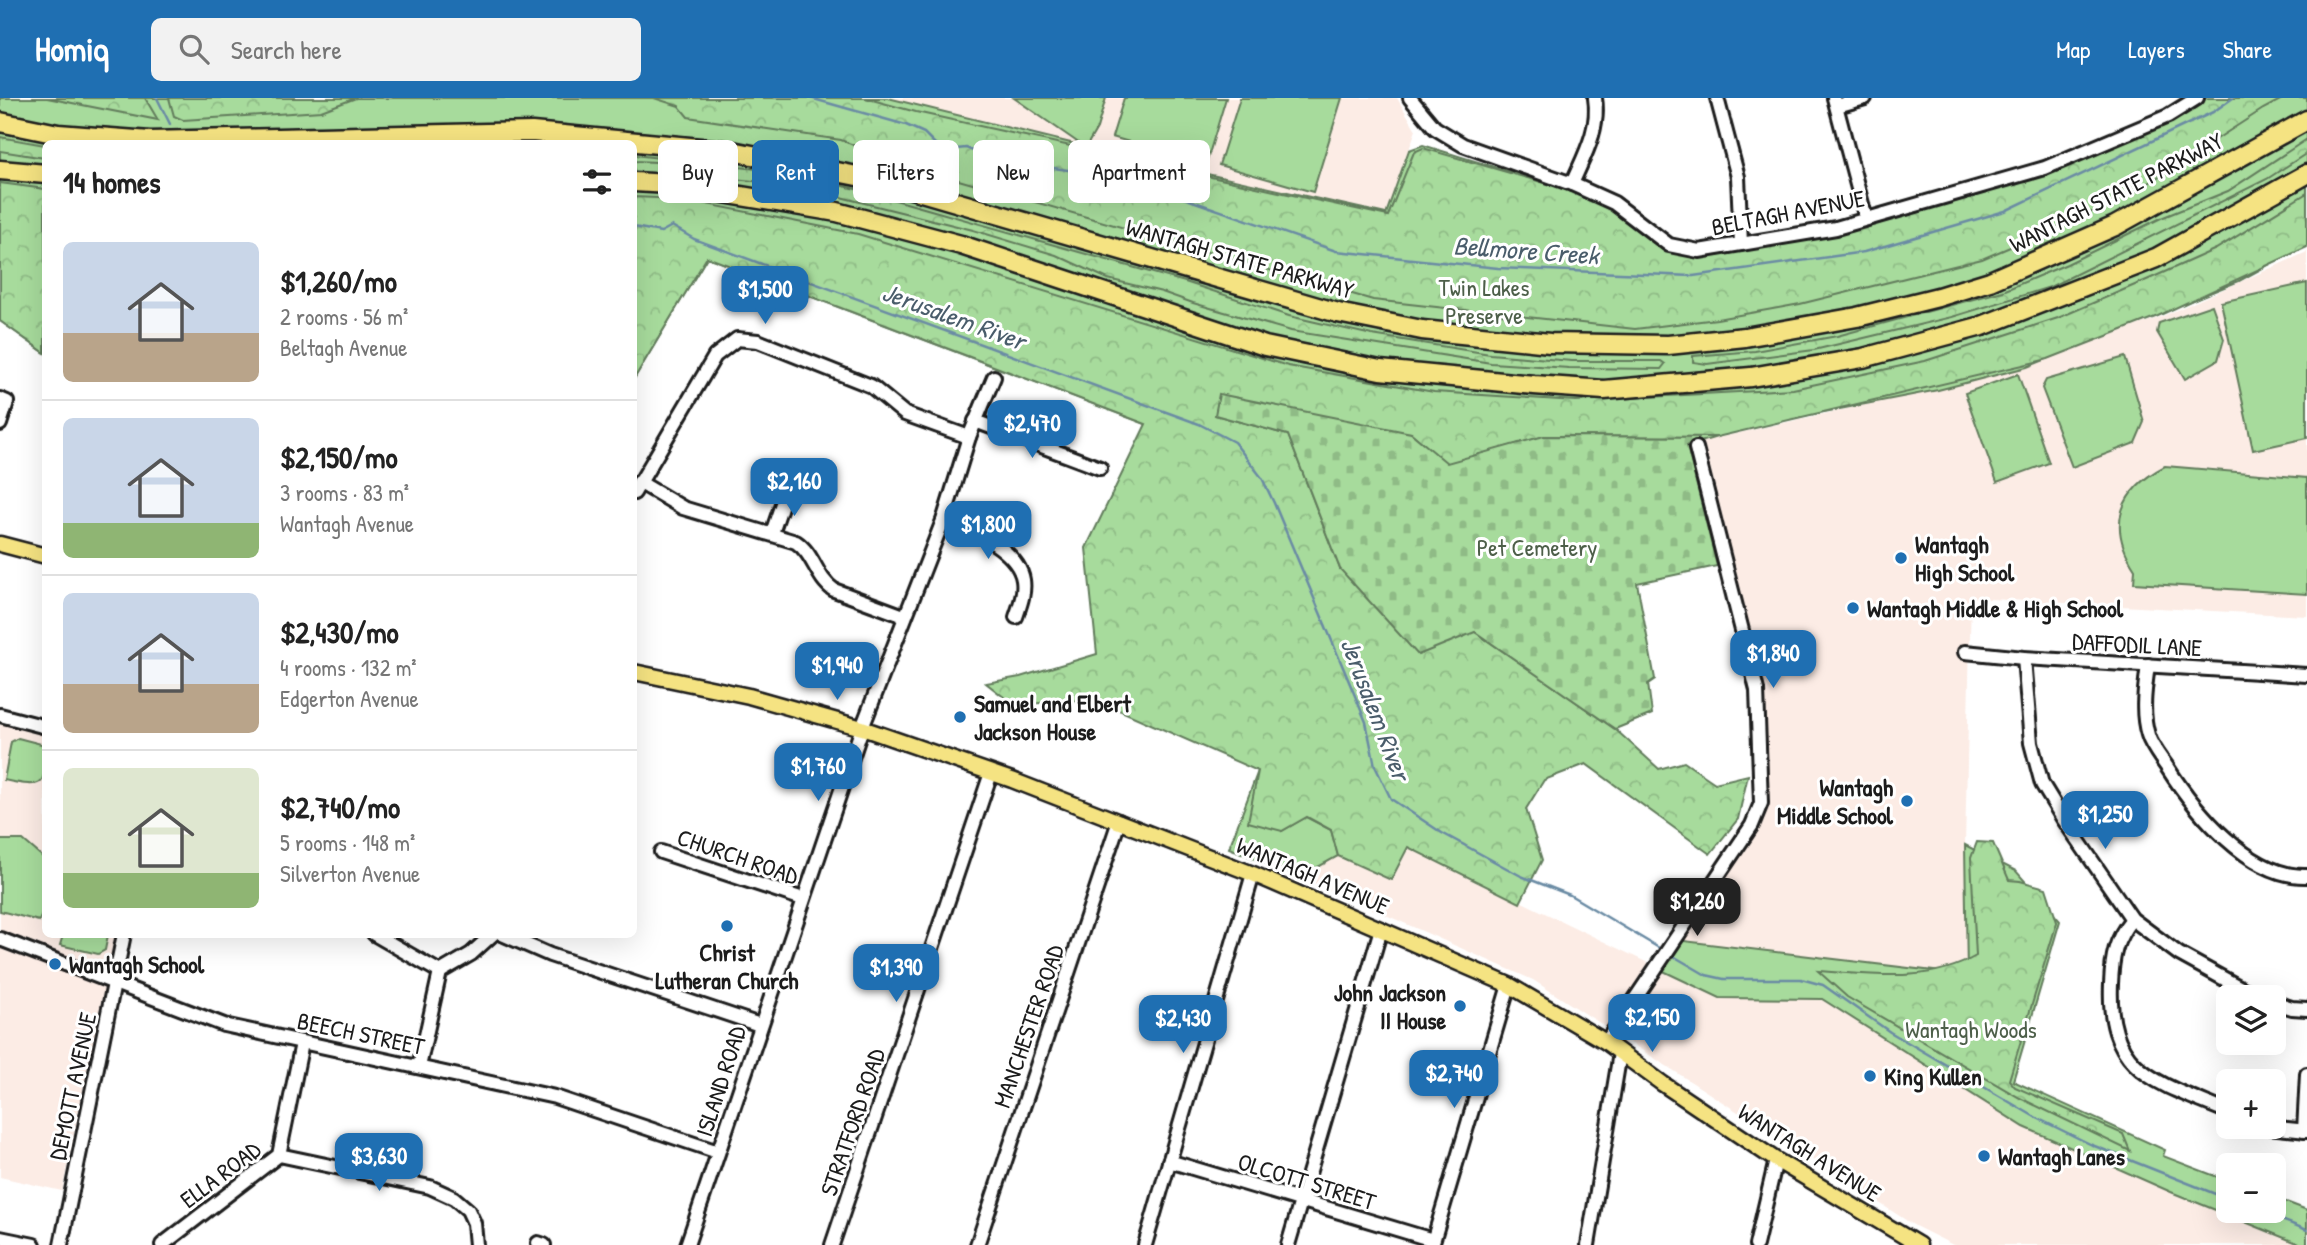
<!DOCTYPE html>
<meta charset="utf-8">
<style>
body{margin:0;font-family:"Patrick Hand",sans-serif;background:#f2f2f2;color:#222;height:100vh;display:flex;flex-direction:column;font-size:26px;white-space:nowrap}
*{box-sizing:border-box;margin:0}
p{font-size:23px;color:#767676}
.icon{flex:none;width:38px;height:38px;fill:none;stroke:currentColor;stroke-width:2;stroke-linecap:round;stroke-linejoin:round}
.map{position:relative;flex:1;overflow:hidden}
.drawer{position:absolute;left:42px;top:42px;width:595px;height:798px;display:flex;flex-direction:column;background:#fff;border-radius:10px;box-shadow:0 7px 28px #0002}
.drawer>*{flex:none}
.guide{position:absolute;left:658px;top:42px;width:665px;height:63px;display:flex;gap:14px}
.fabs{position:absolute;left:2216px;top:887px;display:grid;gap:14px}
.fabs a{display:grid;place-items:center;width:70px;height:70px;border-radius:10px;background:#fff;box-shadow:0 7px 28px #0002;font-size:35px}
.price{position:absolute;translate:-50% -60px;padding:0 16px;border-radius:14px;background:#1f6fb2;color:#fff;font-size:23px;line-height:46px;filter:drop-shadow(0 2px 4px #0008)}
.price::after{content:'';position:absolute;left:50%;top:42px;width:21px;height:16px;margin-left:-10px;background:inherit;clip-path:polygon(0 0,100% 0,50% 100%)}
.price.selected{background:#222;color:#fff}
ul{padding:0;list-style:none}
li{display:flex;align-items:center;gap:21px;height:175px;padding:0 21px}
li+li{border-top:2px solid #e0e0e0}
li span{display:grid;place-items:center;flex:none;width:196px;height:140px;border-radius:10px;color:#555}
li>.icon{margin-inline-start:auto}
span .icon{width:84px;height:84px;fill:#fffc;stroke-width:1}
li b{font-size:30px}
h2{display:flex;justify-content:space-between;align-items:center;height:84px;padding:0 21px;font-size:30px}
.tag{padding:0 24px;border-radius:10px;background:#fff;box-shadow:0 7px 28px #0002;font-size:24px;line-height:63px}
.tag.selected{background:#1f6fb2;color:#fff}
header{display:flex;align-items:center;gap:42px;box-sizing:border-box;height:98px;padding:0 35px;background:#1f6fb2;color:#fff}
header strong{font-size:33px}
nav{display:flex;gap:38px;margin-inline-start:auto;font-size:24px}
.search{width:490px;height:63px;background:#f2f2f2;display:flex;align-items:center;gap:18px;box-sizing:border-box;padding:0 24px;border-radius:10px;color:#767676;font-size:26px}
.map>svg:first-child{display:block}
.built{fill:#fcece5}
.green{fill:#a7db9c;stroke:#627c5c;stroke-width:2}
.forest{fill:url(#forest-crowns);stroke:#627c5c;stroke-width:2}
.cemetery{fill:url(#cemetery-stones);stroke:#627c5c;stroke-width:2}
.lines{fill:none;stroke-linecap:round;stroke-linejoin:round}
.stream{stroke:#6a8ba4;stroke-width:2.5}
.minor-casing{stroke:#1c1c1c;stroke-width:18}
.major-casing{stroke:#1c1c1c;stroke-width:19}
.highway-casing{stroke:#1c1c1c;stroke-width:23}
.minor{stroke:#fff;stroke-width:12}
.major{stroke:#f5e382;stroke-width:14}
.highway{stroke:#f5e382;stroke-width:18}
.poi-dot{fill:#1f6fb2;stroke:#fff;stroke-width:2.5}
.labels{text-anchor:middle;dominant-baseline:central;stroke-width:6;stroke-linejoin:round;paint-order:stroke}
.street-label{font-size:24px;fill:#1c1c1c;stroke:#fff}
.park-label{font-size:24px;fill:#4d5f49;stroke:#fff}
.poi-label{font-size:24px;font-weight:bold;fill:#1c1c1c;stroke:#fff;text-anchor:start}
.water-label{font-size:26px;font-style:italic;fill:#4a5d6b;stroke:#fff}
</style>
<header>
<strong>Homiq</strong>
<div class="search"><svg class="icon" aria-label="search" viewBox="0 0 24 24"><circle cx="10" cy="10" r="6"/><path d="M15 15l6 6"/></svg>Search here</div>
<nav><a>Map</a><a>Layers</a><a>Share</a></nav>
</header>
<div class="map">
<svg width="2307" height="1147" viewBox="0 0 2307 1147">
<defs>
<pattern id="forest-crowns" width="20" height="18" patternUnits="userSpaceOnUse" patternTransform="scale(1.75)"><rect width="20" height="18" fill="#a7db9c"/><path d="M2 6a3 3 0 1 1 6 0M12 15a3 3 0 1 1 6 0" fill="none" stroke="#8fbb86"/></pattern>
<pattern id="cemetery-stones" width="16" height="16" patternUnits="userSpaceOnUse" patternTransform="scale(1.75)"><rect width="16" height="16" fill="#a7db9c"/><path d="M2 7V4a2 2 0 0 1 4 0v3zM10 15v-3a2 2 0 0 1 4 0v3z" fill="#8fbb86"/></pattern>
</defs>
<rect width="100%" height="100%" fill="#fff"/>
<filter id="ink" filterUnits="userSpaceOnUse"><feTurbulence type="fractalNoise" baseFrequency=".0143" numOctaves="2"/><feDisplacementMap in="SourceGraphic" scale="14" xChannelSelector="R" yChannelSelector="G"/><feConvolveMatrix kernelMatrix="1 2 1 2 8 2 1 2 1" color-interpolation-filters="sRGB"/></filter>
<g filter="url(#ink)">
<g class="built">
<path d="M 888,0 L 1397,0 L 1416,32 L 1386,116 L 1094,51 Z"/>
<path d="M 2307,154 L 2307,518 L 1971,500 L 1965,747 L 1968,877 L 1676,842 L 1760,706 L 1757,597 L 1694,345 L 1986,280 L 2161,219 Z"/>
<path d="M 0,623 L 45,635 L 46,836 L 115,837 L 62,1093 L 0,1079 Z"/>
<path d="M 1407,748 L 1720,900 L 1822,901 L 2024,1029 L 2171,1094 L 2302,1147 L 1953,1147 L 1915,1128 L 1533,882 L 1300,779 L 1338,758 L 1391,782 Z"/>
</g>
<g class="green">
<path d="M 0,0 L 888,0 L 1083,48 L 1014,0 L 1106,0 L 1097,30 L 1086,49 L 1386,116 L 1409,52 L 1423,47 L 1520,77 L 1572,99 L 1694,160 L 1922,113 L 2204,0 L 2307,0 L 2307,146 L 2239,183 L 2027,269 L 1938,292 L 1711,336 L 1161,332 L 707,159 L 634,281 L 634,46 L 46,46 L 45,255 L 0,223 Z"/>
<path d="M 1124,0 L 1226,0 L 1206,66 L 1112,39 Z"/>
<path d="M 1240,0 L 1342,0 L 1313,94 L 1219,67 Z"/>
<path d="M 2307,185 L 2307,340 L 2253,352 L 2221,204 Z"/>
<path d="M 2212,207 L 2224,241 L 2218,262 L 2185,281 L 2157,234 L 2159,225 Z"/>
<path d="M 2125,259 L 2144,324 L 2135,345 L 2072,369 L 2042,290 L 2046,282 Z"/>
<path d="M 2018,276 L 2049,365 L 1997,384 L 1965,295 Z"/>
<path d="M 2165,368 L 2307,380 L 2307,496 L 2134,485 L 2135,471 C 2106,427 2120,392 2165,368 Z"/>
<path d="M 18,640 L 45,647 C 46,688 46,691 4,682 L 11,644 Z"/>
<path d="M 1258,673 L 1282,733 L 1306,719 L 1331,732 L 1338,758 L 1300,779 L 1229,750 Z"/>
<path d="M 0,742 L 23,742 L 45,761 L 45,810 L 39,823 L 0,813 Z"/>
<path d="M 1965,747 L 2016,773 L 2060,823 L 2013,983 L 2165,1052 L 2163,1058 L 2228,1083 L 2228,1113 L 2273,1113 L 2273,1099 L 2307,1112 L 2307,1147 L 2302,1147 L 2171,1094 L 2024,1029 L 1822,901 L 1720,900 L 1657,870 L 1676,842 L 1967,877 Z"/>
<path d="M 63,837 L 63,836 L 108,837 L 105,852 L 98,856 L 60,847 Z"/>
</g>
<g class="forest">
<path d="M 47,0 L 145,0 L 158,22 Z"/>
<path d="M 169,0 L 356,0 L 321,13 L 183,22 L 174,18 Z"/>
<path d="M 654,0 L 865,0 L 916,14 L 1388,118 L 1414,54 L 1423,50 L 1614,105 L 1669,147 L 1699,153 L 1836,130 L 2045,70 L 2197,0 L 2284,0 L 2263,11 L 2127,99 L 1982,161 L 1800,206 L 1717,221 L 1635,231 L 1373,202 L 893,63 L 841,42 L 688,19 L 679,8 Z"/>
<path d="M 0,39 L 45,47 L 45,60 L 0,53 Z"/>
<path d="M 2307,41 L 2307,55 L 2267,81 L 2050,189 L 1952,219 L 1814,252 L 1707,266 L 1693,264 L 1693,258 L 1755,253 L 1837,238 L 2003,193 L 2067,166 L 2161,120 L 2228,93 Z"/>
<path d="M 634,57 L 784,74 L 860,92 L 1185,184 L 1289,218 L 1372,237 L 1490,256 L 1572,263 L 1661,263 L 1665,266 L 1661,271 L 1569,270 L 1491,265 L 1291,233 L 1193,205 L 1162,194 L 1108,181 L 1056,157 L 973,132 L 792,87 L 715,79 L 657,64 L 634,63 Z"/>
<path d="M 0,85 L 45,91 L 45,255 L 0,223 Z"/>
<path d="M 2307,95 L 2307,149 L 2158,218 L 2048,261 L 1717,339 L 1545,338 L 1447,366 L 1411,335 L 1215,317 L 1288,337 L 1340,471 L 1475,534 L 1615,631 L 1659,671 L 1684,664 L 1715,685 L 1748,677 L 1738,721 L 1710,756 L 1586,666 L 1544,682 L 1526,711 L 1542,762 L 1520,805 L 1408,749 L 1391,782 L 1338,758 L 1331,732 L 1307,719 L 1282,733 L 1248,724 L 1258,673 L 1094,601 L 1014,607 L 986,585 L 1020,579 L 1097,556 L 1086,450 L 1146,326 L 707,159 L 634,281 L 634,99 L 682,101 L 858,136 L 1288,268 L 1434,294 L 1576,303 L 1793,291 L 1925,263 L 2058,220 L 2149,181 L 2216,151 Z"/>
<path d="M 1977,744 L 1993,745 L 2009,782 L 2020,783 L 2046,790 L 2057,824 L 2009,982 L 2015,989 L 2123,1036 L 2130,1053 L 2020,1000 L 1847,899 L 1818,873 C 1871,876 1928,886 1976,858 L 1971,760 Z"/>
</g>
<path class="cemetery" d="M 1219,296 L 1411,335 L 1447,365 L 1544,338 L 1717,339 L 1687,348 L 1717,468 L 1637,485 L 1655,581 L 1648,586 L 1652,616 L 1615,631 L 1475,534 L 1418,557 L 1340,471 L 1288,337 L 1215,317 Z"/>
<g class="lines">
<g class="stream">
<path d="M 157,0 L 170,26"/>
<path d="M 810,0 L 906,27 L 924,35 L 935,46 L 947,52 L 966,50 L 996,62 L 1126,80 L 1336,153 L 1498,170 L 1693,178 L 1864,154 L 2005,113 L 2213,14 L 2233,0"/>
<path d="M 634,129 L 661,134 L 672,128 L 694,141 L 1199,326 L 1234,344 L 1262,380 L 1274,405 L 1366,624 L 1375,668 L 1391,701 L 1442,735 L 1521,778 L 1570,797 L 1664,853"/>
<path d="M 1670,856 L 1706,877 L 1724,881 L 1801,881 L 1823,887 L 1890,934 L 2035,1019 L 2092,1047 L 2228,1101"/>
<path d="M 2259,1113 L 2307,1132"/>
</g>
<g class="minor-casing">
<g id="minor">
<path d="M 1410,0 L 1435,30 L 1463,47 L 1572,86 L 1614,105 L 1669,147 L 1699,153 L 1836,130 L 2045,70 L 2168,18 L 2197,0"/>
<path d="M 1717,0 L 1738,79 L 1741,146"/>
<path d="M 1834,0 L 1866,121"/>
<path d="M 1837,8 L 1865,0"/>
<path d="M 1572,86 C 1584,58 1600,31 1595,0"/>
<path d="M 0,301 L 7,304 L 0,326"/>
<path d="M 975,323 L 1100,370"/>
<path d="M 639,384 L 683,410 L 796,444 C 814,456 816,480 834,492 L 904,518"/>
<path d="M 634,395 L 715,258 L 737,241 L 758,243 L 871,288 L 905,316 L 969,339"/>
<path d="M 944,420 C 969,430 1018,451 1023,482 C 1025,495 1020,507 1016,519"/>
<path d="M 772,435 L 785,397 L 792,390"/>
<path d="M 1965,554 L 2024,560 L 2307,577"/>
<path d="M 2024,560 L 2031,645 L 2042,686 L 2064,722 L 2132,821 L 2179,856 L 2259,900"/>
<path d="M 2148,567 C 2145,590 2141,614 2148,637 C 2151,648 2161,660 2167,669 C 2195,713 2250,780 2307,778"/>
<path d="M 0,617 L 46,629"/>
<path d="M 661,754 L 803,801"/>
<path d="M 2132,821 C 2115,841 2112,860 2111,886 C 2107,975 2157,984 2228,1014"/>
<path d="M 374,836 L 440,874"/>
<path d="M 502,836 L 550,857 L 760,927"/>
<path d="M 0,841 L 224,927 L 555,999 L 718,1054"/>
<path d="M 440,874 L 471,856 L 493,836"/>
<path d="M 2273,904 L 2292,910 L 2307,911"/>
<path d="M 1606,944 L 1752,727 L 1761,705 L 1757,592 L 1696,350"/>
<path d="M 419,969 L 440,874"/>
<path d="M 2268,1029 L 2307,1033"/>
<path d="M 2304,1033 L 2307,976"/>
<path d="M 279,1057 L 430,1089 L 454,1100 L 468,1112 L 474,1125 L 476,1147"/>
<path d="M 1169,1063 L 1433,1142"/>
<path d="M 0,1140 L 34,1147"/>
<path d="M 538,1145 L 544,1147"/>
<path d="M 61,1147 L 124,836"/>
<path d="M 162,1147 L 279,1057 L 302,945"/>
<path d="M 687,1147 L 862,630 L 944,420 L 969,339 L 994,279"/>
<path d="M 832,1147 L 991,675"/>
<path d="M 977,1147 L 1119,723"/>
<path d="M 1145,1147 L 1253,776"/>
<path d="M 1288,1147 L 1381,831"/>
<path d="M 1432,1147 L 1509,887"/>
<path d="M 1588,1147 L 1620,955"/>
<path d="M 1756,1147 L 1776,1062"/>
</g>
</g>
<g class="major-casing">
<g id="major">
<path d="M 0,446 L 46,458"/>
<path d="M 634,574 L 749,598 L 862,630 L 1012,682 L 1253,776 L 1509,887 L 1606,944 L 1663,986 L 1776,1062 L 1919,1147"/>
</g>
</g>
<g class="highway-casing">
<g id="highway">
<path d="M 0,24 L 58,36 L 150,43 L 532,34 L 732,53 L 887,84 L 1338,215 L 1422,232 L 1550,245 L 1668,247 L 1745,239 L 1857,219 L 1938,199 L 1990,183 L 2115,128 L 2307,22"/>
<path d="M 0,72 L 46,76"/>
<path d="M 634,84 L 669,86 L 837,114 L 961,147 L 1265,248 L 1380,272 L 1534,287 L 1604,292 L 1751,279 L 1863,260 L 1982,228 L 2156,160 L 2307,76"/>
</g>
</g>
<use href="#minor" class="minor"/>
<use href="#major" class="major"/>
<use href="#highway" class="highway"/>
</g>
</g>
<g class="poi-dot">
<circle cx="1901" cy="460" r="7"/>
<circle cx="1853" cy="510" r="7"/>
<circle cx="960" cy="619" r="7"/>
<circle cx="1907" cy="703" r="7"/>
<circle cx="727" cy="828" r="7"/>
<circle cx="55" cy="866" r="7"/>
<circle cx="1460" cy="908" r="7"/>
<circle cx="1870" cy="978" r="7"/>
<circle cx="1984" cy="1058" r="7"/>
</g>
<g class="labels">
<g class="street-label">
<text transform="translate(2116 94) rotate(-27)">WANTAGH STATE PARKWAY</text>
<text transform="translate(1788 114) rotate(-11)">BELTAGH AVENUE</text>
<text transform="translate(1240 160) rotate(16)">WANTAGH STATE PARKWAY</text>
<text transform="translate(2137 546) rotate(3)">DAFFODIL LANE</text>
<text transform="translate(738 758) rotate(19)">CHURCH ROAD</text>
<text transform="translate(1313 777) rotate(23)">WANTAGH AVENUE</text>
<text transform="translate(1028 928) rotate(-71)">MANCHESTER ROAD</text>
<text transform="translate(361 935) rotate(12)">BEECH STREET</text>
<text transform="translate(720 983) rotate(-72)">ISLAND ROAD</text>
<text transform="translate(72 988) rotate(-78)">DEMOTT AVENUE</text>
<text transform="translate(852 1024) rotate(-71)">STRATFORD ROAD</text>
<text transform="translate(1810 1054) rotate(32)">WANTAGH AVENUE</text>
<text transform="translate(220 1076) rotate(-37)">ELLA ROAD</text>
<text transform="translate(1307 1083) rotate(17)">OLCOTT STREET</text>
</g>
<g class="park-label">
<text x="1484" y="189">Twin Lakes<tspan x="1484" dy="28">Preserve</tspan></text>
<text x="1537" y="449">Pet Cemetery</text>
<text x="1971" y="931">Wantagh Woods</text>
</g>
<g class="poi-label">
<text x="1915" y="446">Wantagh<tspan x="1915" dy="28">High School</tspan></text>
<text x="1867" y="510">Wantagh Middle &amp; High School</text>
<text x="974" y="605">Samuel and Elbert<tspan x="974" dy="28">Jackson House</tspan></text>
<text x="1893" y="689" text-anchor="end">Wantagh<tspan x="1893" dy="28">Middle School</tspan></text>
<text x="727" y="854" text-anchor="middle">Christ<tspan x="727" dy="28">Lutheran Church</tspan></text>
<text x="69" y="866">Wantagh School</text>
<text x="1446" y="894" text-anchor="end">John Jackson<tspan x="1446" dy="28">II House</tspan></text>
<text x="1884" y="978">King Kullen</text>
<text x="1998" y="1058">Wantagh Lanes</text>
</g>
<g class="water-label">
<text transform="translate(1526 152) rotate(4)">Bellmore Creek</text>
<text transform="translate(954 218) rotate(20)">Jerusalem River</text>
<text transform="translate(1376 611) rotate(69)">Jerusalem River</text>
</g>
</g>
</svg>
<div class="fabs">
<a><svg class="icon" aria-label="layers" viewBox="0 0 24 24"><path d="M12 4l9 5-9 5-9-5zM3 14l9 5 9-5"/></svg></a>
<a>+</a>
<a>−</a>
</div>
<b class="price" style="left:765px;top:228px">$1,500</b>
<b class="price" style="left:1032px;top:362px">$2,470</b>
<b class="price" style="left:794px;top:420px">$2,160</b>
<b class="price" style="left:988px;top:463px">$1,800</b>
<b class="price" style="left:1773px;top:592px">$1,840</b>
<b class="price" style="left:837px;top:604px">$1,940</b>
<b class="price" style="left:818px;top:705px">$1,760</b>
<b class="price" style="left:2105px;top:753px">$1,250</b>
<b class="price selected" style="left:1697px;top:840px">$1,260</b>
<b class="price" style="left:896px;top:906px">$1,390</b>
<b class="price" style="left:1652px;top:956px">$2,150</b>
<b class="price" style="left:1183px;top:957px">$2,430</b>
<b class="price" style="left:1454px;top:1012px">$2,740</b>
<b class="price" style="left:379px;top:1095px">$3,630</b>
<div class="guide">
<a class="tag">Buy</a>
<a class="tag selected">Rent</a>
<a class="tag">Filters</a>
<a class="tag">New</a>
<a class="tag">Apartment</a>
</div>
<section class="drawer">
<h2>14 homes<svg class="icon" aria-label="filters" viewBox="0 0 24 24"><path d="M4 7h16M4 17h16"/><circle cx="9" cy="7" r="2"/><circle cx="15" cy="17" r="2"/></svg></h2>
<ul>
<li><span style="background:linear-gradient(#c9d6e8 65%,#b9a48a 0)"><svg class="icon" aria-label="home" viewBox="0 0 24 24"><path d="M3 11l9-7 9 7M6 9v11h12V9"/></svg></span><div><b>$1,260/mo</b><p>2 rooms · 56 m²</p><p>Beltagh Avenue</p></div></li>
<li><span style="background:linear-gradient(#c9d6e8 75%,#8fb573 0)"><svg class="icon" aria-label="home" viewBox="0 0 24 24"><path d="M3 11l9-7 9 7M6 9v11h12V9"/></svg></span><div><b>$2,150/mo</b><p>3 rooms · 83 m²</p><p>Wantagh Avenue</p></div></li>
<li><span style="background:linear-gradient(#c9d6e8 65%,#b9a48a 0)"><svg class="icon" aria-label="home" viewBox="0 0 24 24"><path d="M3 11l9-7 9 7M6 9v11h12V9"/></svg></span><div><b>$2,430/mo</b><p>4 rooms · 132 m²</p><p>Edgerton Avenue</p></div></li>
<li><span style="background:linear-gradient(#dfe7d0 75%,#8fb573 0)"><svg class="icon" aria-label="home" viewBox="0 0 24 24"><path d="M3 11l9-7 9 7M6 9v11h12V9"/></svg></span><div><b>$2,740/mo</b><p>5 rooms · 148 m²</p><p>Silverton Avenue</p></div></li>
</ul>
</section>
</div>
